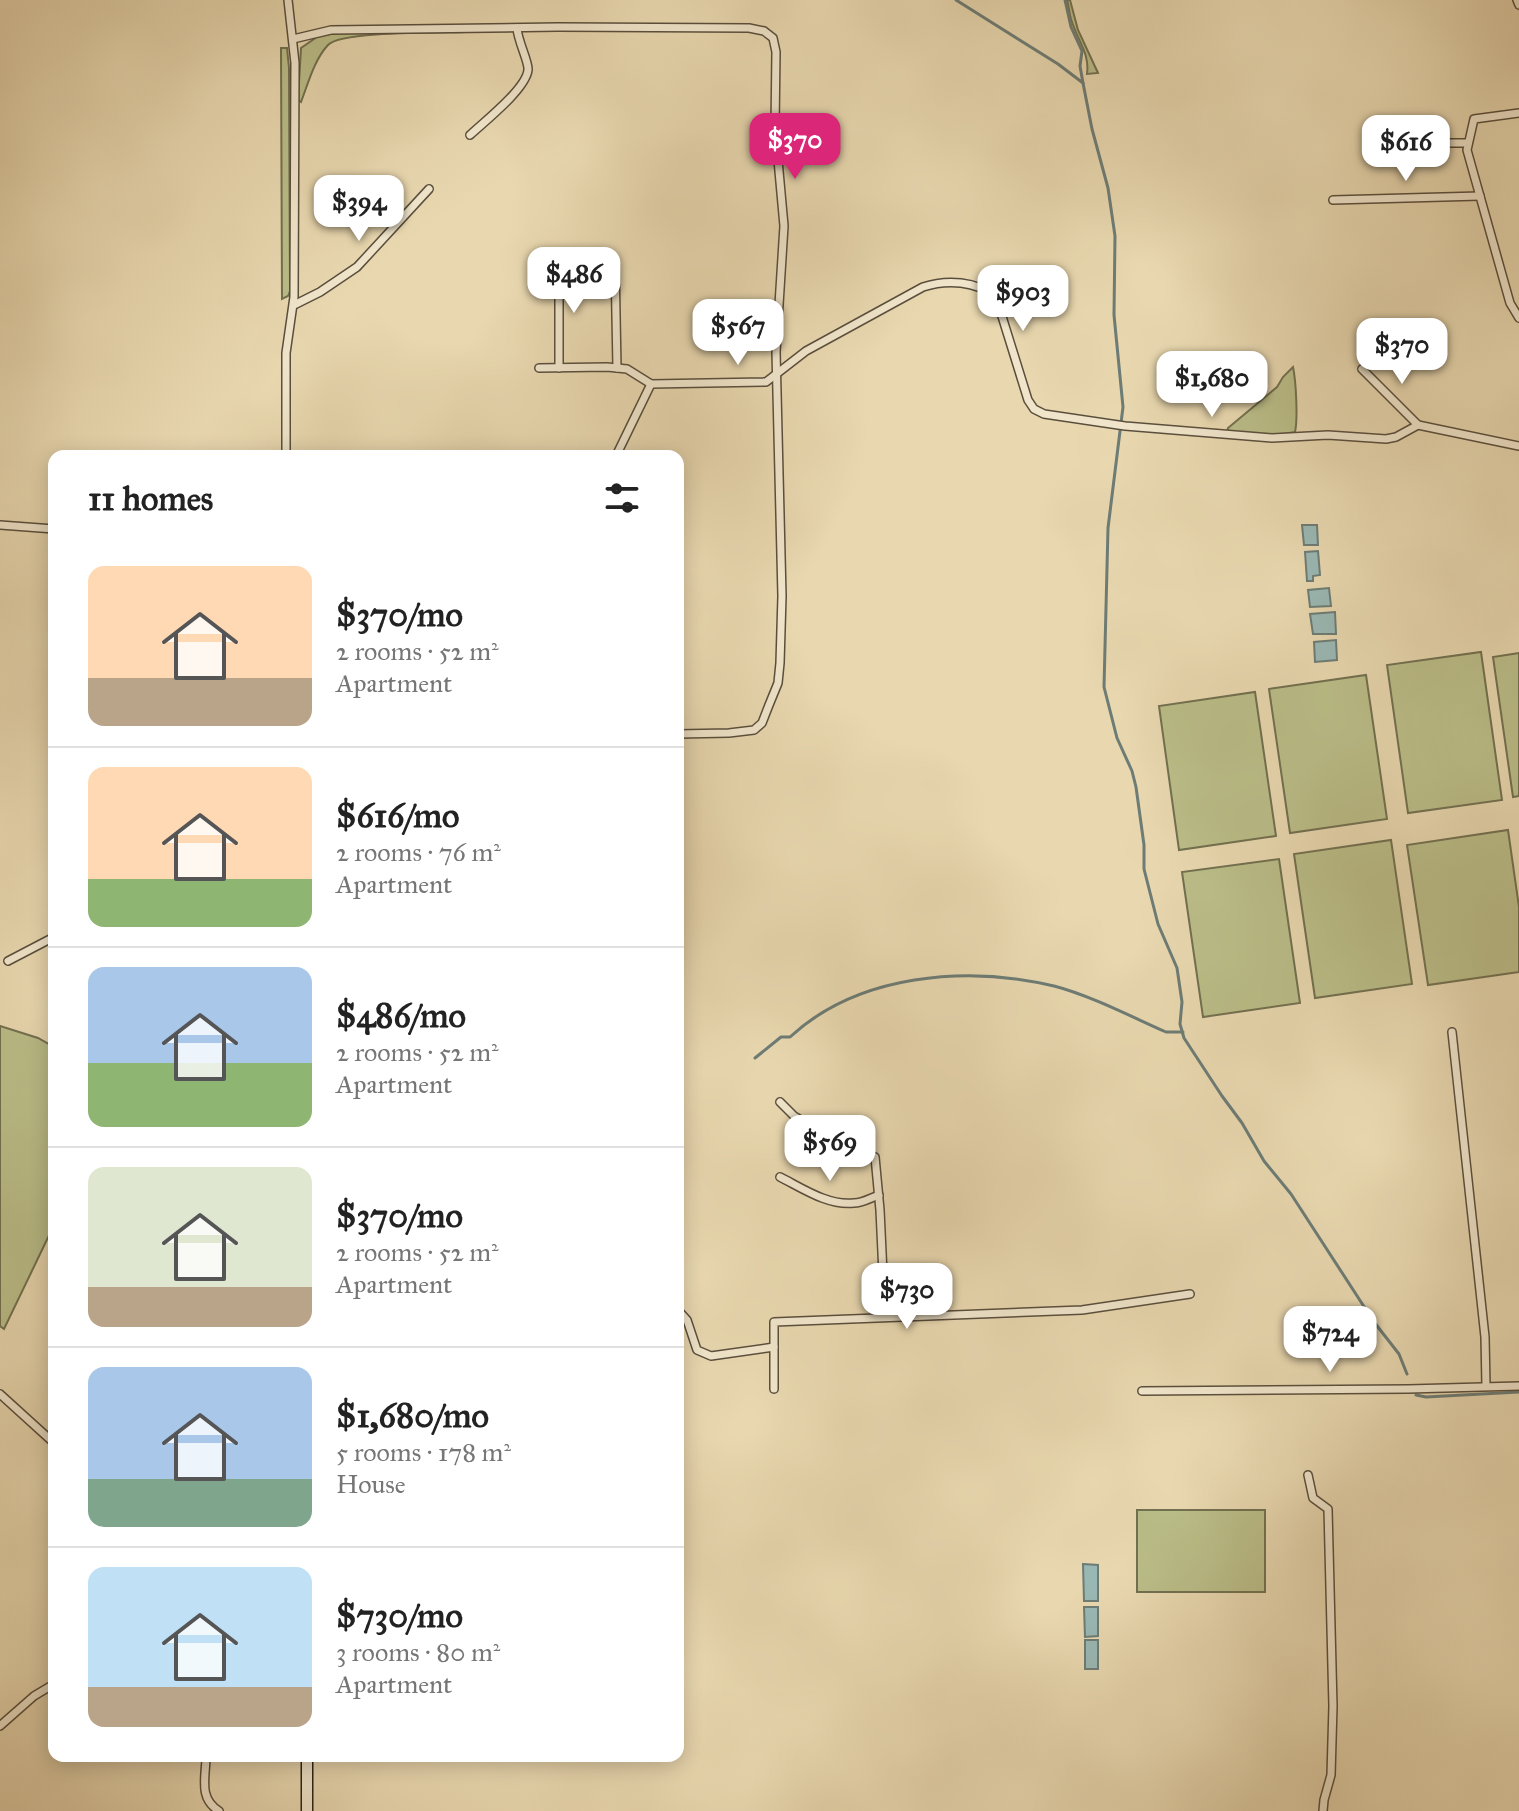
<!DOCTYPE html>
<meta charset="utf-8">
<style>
body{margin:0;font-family:"IM FELL Great Primer",serif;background:#f2f2f2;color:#222;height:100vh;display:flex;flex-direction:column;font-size:30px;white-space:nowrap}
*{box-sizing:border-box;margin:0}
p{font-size:26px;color:#767676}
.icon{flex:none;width:44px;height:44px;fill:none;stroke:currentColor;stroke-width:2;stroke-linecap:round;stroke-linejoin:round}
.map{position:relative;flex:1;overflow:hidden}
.drawer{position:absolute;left:48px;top:450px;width:636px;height:1312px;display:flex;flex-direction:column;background:#fff;border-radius:16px;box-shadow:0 4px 20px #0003}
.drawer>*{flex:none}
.price{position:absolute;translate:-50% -68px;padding:0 18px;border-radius:16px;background:#fff;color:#222;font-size:26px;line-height:52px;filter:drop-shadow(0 2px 4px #0008)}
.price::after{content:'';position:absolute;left:50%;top:48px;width:24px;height:18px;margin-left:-12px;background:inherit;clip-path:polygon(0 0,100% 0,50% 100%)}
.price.on{background:#db2777;color:#fff}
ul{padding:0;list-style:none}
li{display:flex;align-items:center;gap:24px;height:200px;padding:0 40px}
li+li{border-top:2px solid #e0e0e0}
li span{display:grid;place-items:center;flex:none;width:224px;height:160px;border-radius:16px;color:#555}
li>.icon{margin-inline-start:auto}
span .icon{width:96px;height:96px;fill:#fffc;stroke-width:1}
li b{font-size:34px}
h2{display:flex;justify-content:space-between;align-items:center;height:96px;padding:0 40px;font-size:34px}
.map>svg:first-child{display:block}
.green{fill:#babd88;stroke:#727050;stroke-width:2}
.water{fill:#99b8b4;stroke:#6d7c75;stroke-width:2}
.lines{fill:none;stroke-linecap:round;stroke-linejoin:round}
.stream{stroke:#6d7c75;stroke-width:3}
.street-casing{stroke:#5a4f3d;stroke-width:10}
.secondary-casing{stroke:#2a2217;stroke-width:13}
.street{stroke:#f0e5cb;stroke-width:7}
.secondary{stroke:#f0e5cb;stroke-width:10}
</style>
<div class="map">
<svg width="1519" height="1811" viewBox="0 0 1519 1811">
<rect width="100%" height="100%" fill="#e8d7af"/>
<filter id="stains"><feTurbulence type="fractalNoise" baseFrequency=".0025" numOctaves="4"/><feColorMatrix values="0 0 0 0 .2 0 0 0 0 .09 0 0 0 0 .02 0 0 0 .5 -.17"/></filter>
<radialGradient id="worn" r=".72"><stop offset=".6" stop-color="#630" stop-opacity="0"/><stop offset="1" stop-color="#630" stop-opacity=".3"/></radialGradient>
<g class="green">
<path d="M 1067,0 L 1070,0 L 1078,30 L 1098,73 L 1087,74 C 1090,53 1077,40 1071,19 C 1069,13 1069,6 1067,0 Z"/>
<path d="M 466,32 C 441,33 341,31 328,45 C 314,60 308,84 301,102 L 298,100 L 301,48 L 317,37 L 335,33 Z"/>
<path d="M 281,48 L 287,48 L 289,68 L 290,291 L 288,296 L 282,299 Z"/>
<path d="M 1293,367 C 1296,381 1298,419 1295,432 L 1271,436 L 1227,432 L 1228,428 L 1277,387 L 1283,377 Z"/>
<path d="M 1481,652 L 1502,800 L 1408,813 L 1387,665 Z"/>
<path d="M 1519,653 L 1519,796 L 1513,797 L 1493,657 Z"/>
<path d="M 1366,675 L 1387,819 L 1290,833 L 1269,689 Z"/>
<path d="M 1255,692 L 1276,836 L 1179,850 L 1159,706 Z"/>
<path d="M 1508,830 L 1519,907 L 1519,972 L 1428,985 L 1407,845 Z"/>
<path d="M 1391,840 L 1412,984 L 1315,998 L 1294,854 Z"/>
<path d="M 1279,859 L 1300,1003 L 1203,1017 L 1182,872 Z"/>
<path d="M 0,1026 L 38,1038 L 54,1047 L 54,1225 L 4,1329 L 0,1326 Z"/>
<rect x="1137" y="1510" width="128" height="82"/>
</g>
<g class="water">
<path d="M 1302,525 L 1317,525 L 1318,545 L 1304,545 Z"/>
<path d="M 1318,551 L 1320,575 L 1313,576 L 1313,581 L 1307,581 L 1305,552 Z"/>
<path d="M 1329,588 L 1331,606 L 1310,607 L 1308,590 Z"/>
<path d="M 1335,612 L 1336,634 L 1313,634 L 1310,614 Z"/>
<path d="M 1336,640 L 1337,660 L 1315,662 L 1314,642 Z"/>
<path d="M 1083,1564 L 1098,1565 L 1098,1601 L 1084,1601 Z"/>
<path d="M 1084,1607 L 1098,1607 L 1098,1636 L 1085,1637 Z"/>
<rect x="1085" y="1640" width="13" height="29"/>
</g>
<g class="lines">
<g class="stream">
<path d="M 956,0 L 1058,64 L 1083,83"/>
<path d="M 1065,0 L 1071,27 L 1082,51 L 1080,66 L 1083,83 L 1092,129 L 1108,188 L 1115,236 L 1114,315 L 1123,407 L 1108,528 L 1104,687 L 1117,738 L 1132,771 L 1136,787 L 1144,845 L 1144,869 L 1158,924 L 1177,968 L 1182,1002 L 1180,1024 L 1184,1038 L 1222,1096 L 1242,1123 L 1264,1161 L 1291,1194 L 1374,1322 L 1399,1354 L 1407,1374"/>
<path d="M 755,1058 L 781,1037 L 790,1037 C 858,974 966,965 1054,986 C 1089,995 1132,1017 1166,1032 L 1183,1032"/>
<path d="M 1416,1395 L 1426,1397 L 1519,1392"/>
</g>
<g class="street-casing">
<g id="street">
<path d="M 1517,0 L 1519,5"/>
<path d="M 293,39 L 331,30 L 558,27 L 749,28 L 764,31 L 773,38 L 776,52 L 775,127 L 784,226 L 776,352 L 782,596 L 780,663 L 778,683 L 769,705 L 762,723 L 754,730 L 729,733 L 678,734"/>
<path d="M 1519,113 L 1474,119 L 1467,150 L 1510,303 L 1519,318"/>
<path d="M 470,135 C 484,122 526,89 528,70 C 529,62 518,42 517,28"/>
<path d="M 1367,143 L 1468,143"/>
<path d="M 1333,200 L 1480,196"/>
<path d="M 615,263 L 617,368"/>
<path d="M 294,305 L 320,292 L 357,267 L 429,189"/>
<path d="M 539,368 L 607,367 L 627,369 L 651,384 L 766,382 L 806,351 L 923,287 C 947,279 976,281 996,297 L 1028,400 L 1034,409 L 1044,414 L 1125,426 L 1272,438 L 1328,435 L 1386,439 L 1396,437 L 1418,425 L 1519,446"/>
<path d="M 559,368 L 559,263"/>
<path d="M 1362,369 L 1418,425"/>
<path d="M 286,456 L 286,353 L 294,297 L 295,63 L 288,0"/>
<path d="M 616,456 L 651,384"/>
<path d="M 0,525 L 54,529"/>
<path d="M 8,961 L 54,937"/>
<path d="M 1452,1032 L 1485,1337 L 1486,1386"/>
<path d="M 780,1102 L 794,1116 L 817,1130 L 875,1157 L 880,1210 L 885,1316"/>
<path d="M 780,1177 C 802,1188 828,1206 854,1203 C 863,1203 870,1198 879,1195"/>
<path d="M 678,1310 L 687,1320 L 697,1350 L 711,1356 L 774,1347 L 774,1322 L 1082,1310 L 1190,1294"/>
<path d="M 774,1347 L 774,1389"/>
<path d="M 1142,1391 L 1408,1389 L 1519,1386"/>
<path d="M 0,1394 L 54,1443"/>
<path d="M 1308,1475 L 1313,1498 L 1328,1509 L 1333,1706 L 1331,1775 L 1324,1800 L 1323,1811"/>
<path d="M 0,1726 L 34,1696 L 54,1684"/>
<path d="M 206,1756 C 206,1777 198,1798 219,1811"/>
</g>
</g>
<g class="secondary-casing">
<path id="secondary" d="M 307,1756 L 307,1811"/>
</g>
<use href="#street" class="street"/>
<use href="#secondary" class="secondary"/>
</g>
<rect width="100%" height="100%" filter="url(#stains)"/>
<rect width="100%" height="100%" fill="url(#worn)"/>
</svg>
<b class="price on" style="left:795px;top:181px">$370</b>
<b class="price" style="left:1406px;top:183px">$616</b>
<b class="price" style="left:359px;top:243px">$394</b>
<b class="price" style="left:574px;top:315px">$486</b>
<b class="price" style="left:1023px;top:333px">$903</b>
<b class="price" style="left:738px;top:367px">$567</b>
<b class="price" style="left:1402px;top:386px">$370</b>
<b class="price" style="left:1212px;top:419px">$1,680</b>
<b class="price" style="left:830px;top:1183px">$569</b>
<b class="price" style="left:907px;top:1331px">$730</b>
<b class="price" style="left:1330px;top:1374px">$724</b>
<section class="drawer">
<h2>11 homes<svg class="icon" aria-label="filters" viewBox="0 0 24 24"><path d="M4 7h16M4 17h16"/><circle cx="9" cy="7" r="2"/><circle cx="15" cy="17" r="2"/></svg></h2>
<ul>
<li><span style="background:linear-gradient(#ffd9b3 70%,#b9a48a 0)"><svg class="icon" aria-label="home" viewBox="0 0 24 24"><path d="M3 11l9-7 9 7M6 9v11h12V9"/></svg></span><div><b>$370/mo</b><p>2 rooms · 52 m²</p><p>Apartment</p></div></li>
<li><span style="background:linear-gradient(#ffd9b3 70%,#8fb573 0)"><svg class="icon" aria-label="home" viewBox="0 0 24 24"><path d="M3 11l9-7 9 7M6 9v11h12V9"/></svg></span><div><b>$616/mo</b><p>2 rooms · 76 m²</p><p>Apartment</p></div></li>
<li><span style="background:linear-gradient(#a9c7e8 60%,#8fb573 0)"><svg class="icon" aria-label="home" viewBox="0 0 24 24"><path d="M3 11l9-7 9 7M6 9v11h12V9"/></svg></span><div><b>$486/mo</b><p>2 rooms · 52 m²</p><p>Apartment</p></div></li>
<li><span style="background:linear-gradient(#dfe7d0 75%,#b9a48a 0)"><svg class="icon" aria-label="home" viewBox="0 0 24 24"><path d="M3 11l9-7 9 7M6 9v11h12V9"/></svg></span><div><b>$370/mo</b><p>2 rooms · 52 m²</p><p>Apartment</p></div></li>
<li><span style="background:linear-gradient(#a9c7e8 70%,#7fa58c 0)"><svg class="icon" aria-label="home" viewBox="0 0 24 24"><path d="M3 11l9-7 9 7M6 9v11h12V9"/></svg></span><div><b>$1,680/mo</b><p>5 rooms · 178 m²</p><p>House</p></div></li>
<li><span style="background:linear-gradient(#bfe0f5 75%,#b9a48a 0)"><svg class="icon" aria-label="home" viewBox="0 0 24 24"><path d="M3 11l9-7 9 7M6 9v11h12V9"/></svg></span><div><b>$730/mo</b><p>3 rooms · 80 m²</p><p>Apartment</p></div></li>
</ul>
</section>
</div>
